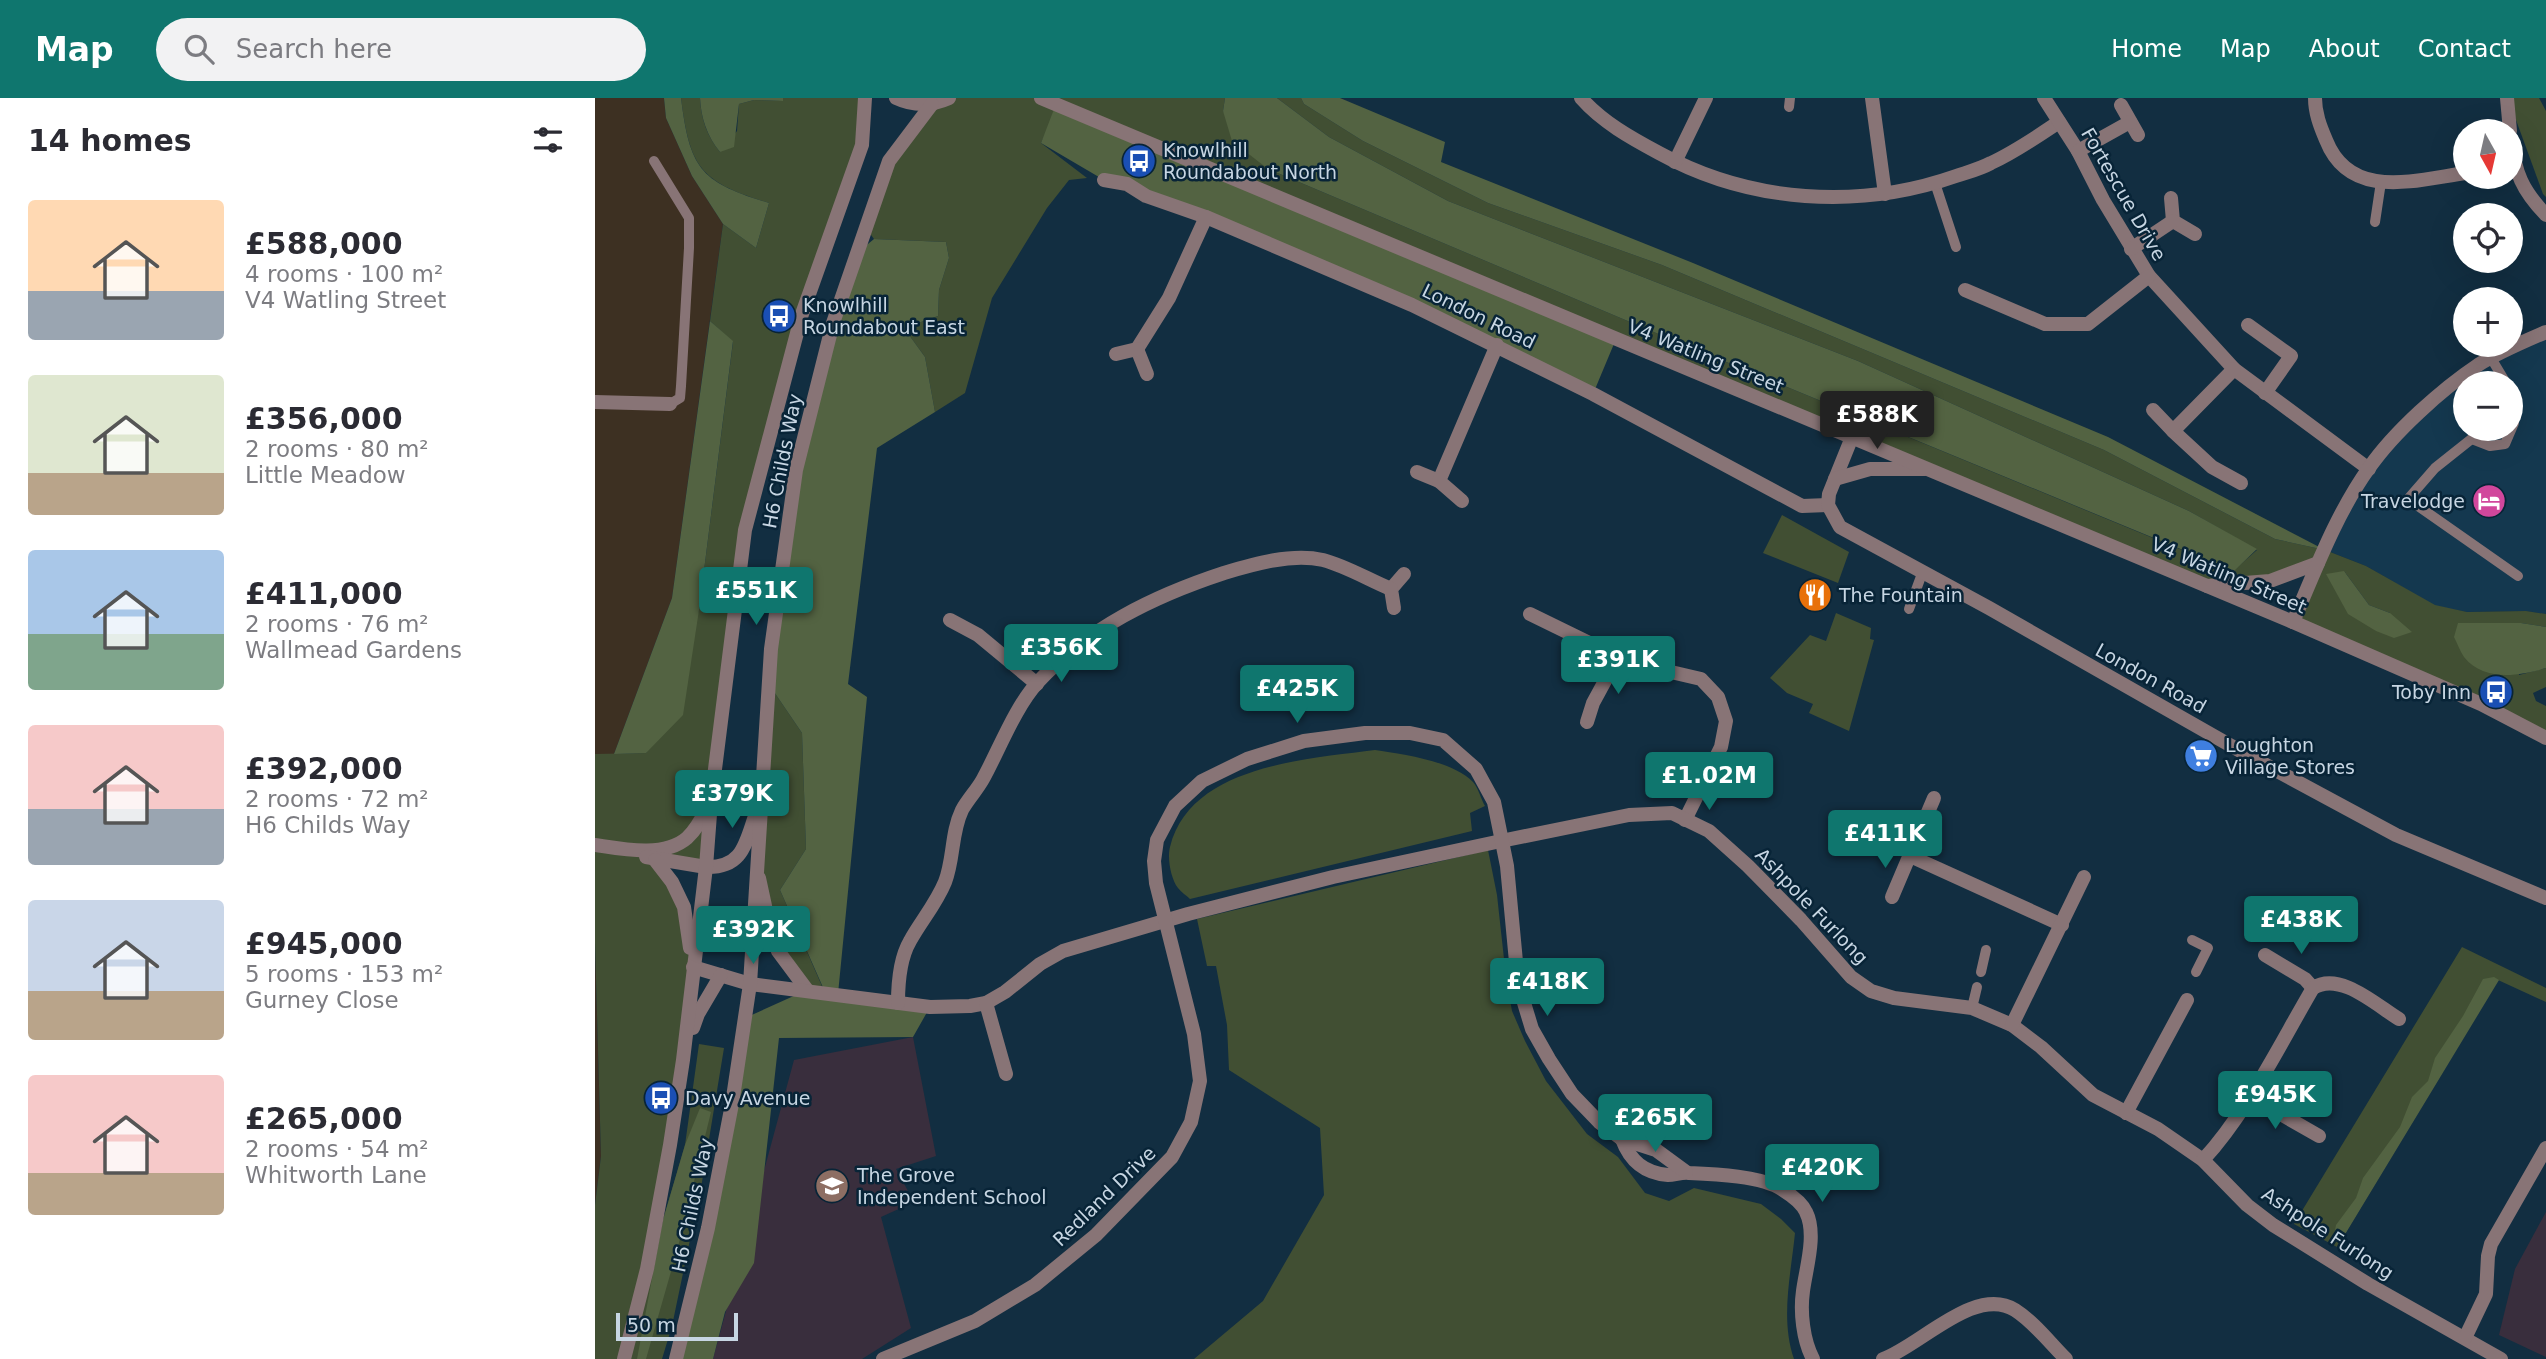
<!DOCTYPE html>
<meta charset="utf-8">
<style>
body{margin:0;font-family:"DejaVu Sans",sans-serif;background:#f2f2f3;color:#2b2b33;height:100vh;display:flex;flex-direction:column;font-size:26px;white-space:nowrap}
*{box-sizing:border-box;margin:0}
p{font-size:23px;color:#7c7c81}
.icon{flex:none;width:38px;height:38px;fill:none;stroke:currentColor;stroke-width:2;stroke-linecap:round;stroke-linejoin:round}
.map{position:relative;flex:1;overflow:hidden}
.details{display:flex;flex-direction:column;background:#fff;width:595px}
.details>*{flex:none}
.needle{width:46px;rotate:172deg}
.fabs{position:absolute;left:1858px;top:21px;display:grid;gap:14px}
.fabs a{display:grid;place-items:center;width:70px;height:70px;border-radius:50%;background:#fff;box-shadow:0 7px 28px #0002;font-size:35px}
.scale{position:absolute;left:21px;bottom:18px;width:122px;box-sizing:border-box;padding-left:7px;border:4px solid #c7d6e3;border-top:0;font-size:19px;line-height:24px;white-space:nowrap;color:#c7d6e3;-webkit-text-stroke:5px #082437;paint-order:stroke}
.price{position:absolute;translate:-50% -60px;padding:0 16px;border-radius:7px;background:#0f766e;color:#fff;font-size:23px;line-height:46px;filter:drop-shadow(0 2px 4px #0008)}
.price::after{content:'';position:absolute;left:50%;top:42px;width:21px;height:16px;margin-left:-10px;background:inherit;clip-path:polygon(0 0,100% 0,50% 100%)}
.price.active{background:#222;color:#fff}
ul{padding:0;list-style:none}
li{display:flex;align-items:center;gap:21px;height:175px;padding:0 28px}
li span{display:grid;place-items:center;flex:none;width:196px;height:140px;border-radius:7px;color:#555}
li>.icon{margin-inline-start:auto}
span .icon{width:84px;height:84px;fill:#fffc;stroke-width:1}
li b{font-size:30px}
h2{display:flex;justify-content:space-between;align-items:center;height:84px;padding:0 28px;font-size:30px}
header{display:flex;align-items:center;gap:42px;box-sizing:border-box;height:98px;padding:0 35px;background:#0f766e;color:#fff}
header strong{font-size:33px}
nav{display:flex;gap:38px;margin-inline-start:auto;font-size:24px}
.search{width:490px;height:63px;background:#f2f2f3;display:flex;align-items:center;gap:18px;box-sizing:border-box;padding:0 24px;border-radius:38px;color:#7c7c81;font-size:26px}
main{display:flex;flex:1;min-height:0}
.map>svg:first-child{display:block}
.built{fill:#14384f;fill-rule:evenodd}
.industrial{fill:#3d3022}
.education{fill:#392e3d}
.green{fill:#414f33;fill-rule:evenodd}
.forest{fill:#536342}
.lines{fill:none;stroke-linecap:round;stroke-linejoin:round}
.service{stroke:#887476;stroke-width:10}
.minor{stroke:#887476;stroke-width:14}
.tertiary{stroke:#887476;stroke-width:14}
.labels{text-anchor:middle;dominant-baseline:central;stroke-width:5;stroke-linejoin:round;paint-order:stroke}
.poi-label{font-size:19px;fill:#c7d6e3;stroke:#082437;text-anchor:start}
.street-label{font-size:19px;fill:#c7d6e3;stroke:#082437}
</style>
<header>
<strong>Map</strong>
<div class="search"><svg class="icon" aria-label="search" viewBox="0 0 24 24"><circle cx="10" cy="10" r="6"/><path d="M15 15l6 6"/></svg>Search here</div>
<nav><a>Home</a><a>Map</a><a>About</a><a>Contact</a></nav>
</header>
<main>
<section class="details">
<h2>14 homes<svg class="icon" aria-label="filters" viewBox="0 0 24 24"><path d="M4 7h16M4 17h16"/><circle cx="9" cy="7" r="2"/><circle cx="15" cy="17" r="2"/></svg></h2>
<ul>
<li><span style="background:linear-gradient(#ffd9b3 65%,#9aa5b1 0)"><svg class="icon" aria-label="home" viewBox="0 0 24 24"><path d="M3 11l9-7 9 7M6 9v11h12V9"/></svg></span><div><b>£588,000</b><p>4 rooms · 100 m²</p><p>V4 Watling Street</p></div></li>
<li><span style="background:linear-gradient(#dfe7d0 70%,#b9a48a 0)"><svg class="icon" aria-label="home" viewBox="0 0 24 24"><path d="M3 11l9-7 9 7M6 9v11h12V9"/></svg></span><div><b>£356,000</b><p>2 rooms · 80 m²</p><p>Little Meadow</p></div></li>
<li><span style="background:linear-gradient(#a9c7e8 60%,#7fa58c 0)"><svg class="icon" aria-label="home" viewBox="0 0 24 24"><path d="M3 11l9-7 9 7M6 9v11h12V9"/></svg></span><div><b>£411,000</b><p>2 rooms · 76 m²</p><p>Wallmead Gardens</p></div></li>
<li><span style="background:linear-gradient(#f6c9c9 60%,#9aa5b1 0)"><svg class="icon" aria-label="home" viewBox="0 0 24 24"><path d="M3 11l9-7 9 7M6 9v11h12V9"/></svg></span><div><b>£392,000</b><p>2 rooms · 72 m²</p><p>H6 Childs Way</p></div></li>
<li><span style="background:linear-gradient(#c9d6e8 65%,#b9a48a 0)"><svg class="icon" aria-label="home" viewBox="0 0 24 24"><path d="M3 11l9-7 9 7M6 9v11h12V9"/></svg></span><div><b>£945,000</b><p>5 rooms · 153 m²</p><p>Gurney Close</p></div></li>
<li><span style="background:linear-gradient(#f6c9c9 70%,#b9a48a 0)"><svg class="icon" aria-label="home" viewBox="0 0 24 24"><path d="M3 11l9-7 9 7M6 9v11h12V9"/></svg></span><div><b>£265,000</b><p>2 rooms · 54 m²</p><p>Whitworth Lane</p></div></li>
</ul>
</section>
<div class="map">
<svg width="1951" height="1261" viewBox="0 0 1951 1261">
<rect width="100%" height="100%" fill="#122e41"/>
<path class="built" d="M 1951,235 L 1951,516 L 1931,513 L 1872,514 L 1840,508 L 1771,468 L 1730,452 L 1760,392 L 1846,295 ZM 1871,285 L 1916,285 L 1916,331 L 1871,331 Z"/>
<g class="industrial">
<path d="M 0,0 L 69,0 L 71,20 L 97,78 L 128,126 L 77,500 L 19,656 L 0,656 Z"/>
<path d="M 0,845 L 6,1058 L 0,1107 Z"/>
</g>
<g class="education">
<path d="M 318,939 L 341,1058 L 301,1071 L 319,1104 L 286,1119 L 316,1230 L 267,1261 L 118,1261 L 199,962 Z"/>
<path d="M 1951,1114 L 1951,1259 L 1904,1237 L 1920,1171 Z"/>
</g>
<g class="green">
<path d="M 86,0 L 105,0 C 106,21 112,38 125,54 L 142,33 L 144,6 L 159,2 L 187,3 L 188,0 L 270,0 L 267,47 L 247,104 L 150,432 L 111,769 L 61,762 L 77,784 L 98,869 L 94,915 L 29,1261 L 0,1261 L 0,1107 L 6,1058 L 0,845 L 0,656 L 51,655 L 104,512 L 138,244 L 115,223 L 128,126 L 161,150 L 174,105 C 105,84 95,70 86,0 Z"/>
<path d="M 354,0 L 630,0 L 628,13 L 673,71 L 1073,240 L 1638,473 L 1662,452 L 1594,413 L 1263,263 L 853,103 L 734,39 L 682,0 L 706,0 L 709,6 L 768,43 L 893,105 L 1067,167 L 1509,352 L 1680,441 L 1730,452 L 1771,468 L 1840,507 L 1872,514 L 1931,513 L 1951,516 L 1951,529 L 1926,525 L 1924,577 L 1951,570 L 1951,589 L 1938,595 L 1941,603 L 1951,608 L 1951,640 L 1698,524 L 1723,466 L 1675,483 L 1612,488 L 1021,241 L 452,32 L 446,45 L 492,80 L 474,82 L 452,110 L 397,200 L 370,295 L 340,314 L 330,259 L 309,230 L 343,218 L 344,192 L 354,160 L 351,144 L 279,141 L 271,130 L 294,63 L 337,6 ZM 1749,473 L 1774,507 L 1795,515 L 1781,533 Z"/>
<path d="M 1913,0 L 1944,0 L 1951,13 L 1951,99 L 1948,96 Z"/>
<path d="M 1187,417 L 1254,454 L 1243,485 L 1168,455 Z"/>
<path d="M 1241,515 L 1276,530 L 1275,541 L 1279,542 L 1254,633 L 1214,615 L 1218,606 L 1192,595 L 1175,580 L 1215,537 L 1231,543 Z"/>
<path d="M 173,585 L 207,635 L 211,751 L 185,792 L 230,895 L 212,892 L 183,853 L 161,767 Z"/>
<path d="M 780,652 C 807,656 858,663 878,684 C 883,689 886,701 890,708 L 875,715 L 877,733 L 595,801 C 592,798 586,794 583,790 C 576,781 572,760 575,749 C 595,667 712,661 780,652 Z"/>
<path d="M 893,752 L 902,797 L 911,879 L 917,913 L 930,943 L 951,983 L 992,1036 L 1023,1059 L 1050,1095 L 1074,1103 L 1099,1090 L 1166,1106 L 1186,1121 L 1200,1135 C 1196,1176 1185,1221 1199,1261 L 599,1261 L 668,1203 L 729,1097 L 725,1030 L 634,972 L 632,927 L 621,868 L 612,868 L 602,821 Z"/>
<path d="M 1867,849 L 1951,890 L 1951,904 L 1903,882 L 1742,1149 L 1699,1126 Z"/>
<path d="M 104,946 L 129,950 L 107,1084 L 77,1228 L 67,1261 L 34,1261 L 68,1122 L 90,1047 Z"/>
</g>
<g class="forest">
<path d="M 69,0 L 86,0 C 95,71 105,84 174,105 L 161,150 L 128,126 L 97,78 L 71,20 Z"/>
<path d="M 105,0 L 188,0 L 188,3 L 159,2 L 144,6 L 139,49 L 125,54 C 112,38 106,20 105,0 Z"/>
<path d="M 630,0 L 682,0 L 734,39 L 853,103 L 1263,263 L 1594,413 L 1662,451 L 1639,473 L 1073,240 L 673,71 L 637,43 L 628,13 Z"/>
<path d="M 706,0 L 745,0 L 850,44 L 846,64 L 1098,165 L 1513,339 L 1730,452 L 1680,441 L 1509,352 L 1067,167 L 893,105 L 768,43 L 709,6 Z"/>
<path d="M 461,6 L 1021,241 L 998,296 L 902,247 L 509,82 L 446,45 Z"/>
<path d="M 279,141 L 351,144 L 354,160 L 344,192 L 343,218 L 309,230 L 330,259 L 340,314 L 282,350 L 253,586 L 272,599 L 243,896 L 335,909 L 318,939 L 184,940 L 159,1165 L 130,1214 L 118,1261 L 81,1261 L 150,920 L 212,892 L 230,894 L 185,792 L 211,751 L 207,635 L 173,585 L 201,372 L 262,155 Z"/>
<path d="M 115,223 L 138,243 L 104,512 L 88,617 L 51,655 L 19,656 L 77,500 Z"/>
<path d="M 1749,473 L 1774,507 L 1795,515 L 1817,534 L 1799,540 L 1781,533 L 1753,516 L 1731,476 Z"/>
<path d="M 1863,525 L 1926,525 L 1951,529 L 1951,570 C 1924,578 1889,584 1869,559 C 1865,553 1862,545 1859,539 Z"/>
<path d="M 1899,879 L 1904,882 L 1749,1138 L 1738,1143 L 1741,1127 L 1761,1100 L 1768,1080 L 1805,1029 L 1817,999 L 1833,983 L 1840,960 L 1868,918 L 1888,881 Z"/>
<path d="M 105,1010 L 116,1014 L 83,1149 L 51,1261 L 42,1261 L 68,1122 L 90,1047 Z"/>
</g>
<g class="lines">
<g class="service">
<path d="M 1194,9 L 1195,0"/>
<path d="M 59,63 L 94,120 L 94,150 L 86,288 L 85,300 L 75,306"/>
<path d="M 1340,85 L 1361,149"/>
<path d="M 1780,124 L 1786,84"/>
<path d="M 1896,260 L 1911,285"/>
<path d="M 1916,294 L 1922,305 L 1916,309"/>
<path d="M 1889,331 L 1840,370 L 1813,401 L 1923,478"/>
<path d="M 1877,341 L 1895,348 L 1910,346 L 1919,325 L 1917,309"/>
<path d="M 1314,511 L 1328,473"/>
<path d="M 1597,842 L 1613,850 L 1601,874"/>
<path d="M 1386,874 L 1391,852"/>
<path d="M 1377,910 L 1382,889"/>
</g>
<g class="minor">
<path d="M 986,0 C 1007,24 1036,40 1064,55 C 1155,105 1264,112 1361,78 C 1373,74 1385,71 1396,65 C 1420,54 1443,38 1464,24"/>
<path d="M 1277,0 L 1290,96"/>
<path d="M 1449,0 L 1483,53 L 1508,102 L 1554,178 L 1639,271 L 1774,371"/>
<path d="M 1720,0 C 1720,15 1725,28 1731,42 C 1755,103 1820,82 1871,75"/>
<path d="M 1912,0 L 1915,33"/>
<path d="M 1526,7 L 1543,37"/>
<path d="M 1916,41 C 1920,75 1927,92 1951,117"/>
<path d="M 1483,53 L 1535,24"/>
<path d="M 1080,64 L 1111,0"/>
<path d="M 509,82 L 532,86 L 551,98 L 611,119 L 817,207 L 998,296 L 1207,408 L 1233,407"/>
<path d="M 1576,100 L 1578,123 L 1600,136"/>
<path d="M 1536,151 L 1578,123"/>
<path d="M 1370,192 L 1450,226 L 1493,226 L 1554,178"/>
<path d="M 1653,227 L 1696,258 L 1670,295"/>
<path d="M 542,251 L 574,200 L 611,119"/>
<path d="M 542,251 L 552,276"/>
<path d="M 521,256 L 542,251"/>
<path d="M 1639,271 L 1578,333 L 1617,369 L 1646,385"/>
<path d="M 0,304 L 75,306"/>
<path d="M 1558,312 L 1578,333"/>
<path d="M 1257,339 L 1234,396 L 1233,407 L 1245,429 L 1394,510 L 1647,654 L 1801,737 L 1951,800"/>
<path d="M 822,374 L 844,383"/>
<path d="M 1240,381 L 1275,371 L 1330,371"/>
<path d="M 867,403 L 844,383 L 902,247"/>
<path d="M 1612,488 L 1675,483 L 1723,465"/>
<path d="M 799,510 L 796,491 L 809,476"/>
<path d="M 935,516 L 1023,559 L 1046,567 L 1106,581 L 1123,599 L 1131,623 L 1126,649 L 1090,722"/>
<path d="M 355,522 L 383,537 L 442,586"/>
<path d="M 1698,524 C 1720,473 1741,416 1774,370 C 1799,334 1847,291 1883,267 C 1904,254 1928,244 1951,234"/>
<path d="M 992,624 L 998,605 L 1023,559"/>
<path d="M 0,747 C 27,751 69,760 92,740 C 103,730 109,716 116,703"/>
<path d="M 1315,758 L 1467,827"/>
<path d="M 51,759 L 111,769"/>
<path d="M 164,780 L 175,831 L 183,853 L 212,892"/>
<path d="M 1297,799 L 1339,700"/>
<path d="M 1670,857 L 1710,881 L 1718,890"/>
<path d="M 98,869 L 155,886 L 335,909 L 375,908 L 391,905 L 410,894 L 445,866 L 468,853 L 593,816 L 738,779 L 906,743 L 1034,717 L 1077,715 L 1114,733 L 1153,768 L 1206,822 L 1256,879 L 1276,893 L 1299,900 L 1377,910 L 1417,927 L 1446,949 L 1498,997 L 1563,1031 L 1608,1062 L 1652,1107 L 1678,1127 L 1773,1186 L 1906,1261"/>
<path d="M 303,905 C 303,886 305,860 315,843 C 326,823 341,806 350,784 C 359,761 356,735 367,712 C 373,701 382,692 388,681 C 404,652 420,609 443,584 C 493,530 559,498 629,475 C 659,466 696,455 728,462 C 751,468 774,482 796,491"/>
<path d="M 391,905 L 411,976"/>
<path d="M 1417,927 L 1489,779"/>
<path d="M 1654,998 L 1724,1038"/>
<path d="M 1531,1015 L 1592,902"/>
<path d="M 1027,1041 C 1035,1063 1049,1075 1073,1077 C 1080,1077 1087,1074 1094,1075 C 1119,1076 1168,1078 1188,1092 C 1196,1097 1207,1105 1211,1114 C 1222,1136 1211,1170 1208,1193 C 1205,1214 1208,1242 1218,1261"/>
<path d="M 1608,1062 C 1651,1016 1685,946 1718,890 C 1745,873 1781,907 1804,921"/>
<path d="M 1870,1240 L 1891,1196 L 1893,1158 L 1896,1146 L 1951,1050"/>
<path d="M 288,1261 L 380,1223 L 440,1187 L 501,1137 L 577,1059 L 596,1024 L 605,983 L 599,936 L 561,785 L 559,763 L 562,742 L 580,708 L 607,683 L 652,661 L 709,643 L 770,635 L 815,635 L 848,642 L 881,671 L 899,704 L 912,768 L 923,885 L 937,931 L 954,961 L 977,996 L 1004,1024 L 1027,1041 L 1061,1052 L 1091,1074"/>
<path d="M 1288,1261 C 1325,1248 1380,1187 1420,1212 C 1439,1224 1455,1245 1471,1261"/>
</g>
<g class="tertiary">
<path d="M 301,0 C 318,8 336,8 354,0"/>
<path d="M 446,0 L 1698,524 L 1886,606 L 1951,640"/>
<path d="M 60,762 L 77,784 L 89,809 L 95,850"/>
<path d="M 111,769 C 147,770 150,747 160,718"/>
<path d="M 98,930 L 103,916 L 126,877"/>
<path d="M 29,1261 L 52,1171 L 75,1047 L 88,962 L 111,769 L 116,703 L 150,432 L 207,216 L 267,47 L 270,0"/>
<path d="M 81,1261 L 113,1130 L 137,1006 L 155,886 L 176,551 L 201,372 L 238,225 L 294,63 L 337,6"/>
</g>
</g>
<defs>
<g id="bus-disc" transform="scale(1.75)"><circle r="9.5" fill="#1a4fb4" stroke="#082437"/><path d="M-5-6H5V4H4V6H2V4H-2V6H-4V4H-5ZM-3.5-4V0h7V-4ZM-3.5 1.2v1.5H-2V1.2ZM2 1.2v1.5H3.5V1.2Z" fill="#fff"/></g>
<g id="hotel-disc" transform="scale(1.75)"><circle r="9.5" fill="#d1479c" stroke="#082437"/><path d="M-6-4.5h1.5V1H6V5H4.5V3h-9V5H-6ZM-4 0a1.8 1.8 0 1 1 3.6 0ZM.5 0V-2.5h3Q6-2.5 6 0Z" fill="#fff"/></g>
<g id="restaurant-disc" transform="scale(1.75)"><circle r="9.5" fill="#e8710a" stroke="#082437"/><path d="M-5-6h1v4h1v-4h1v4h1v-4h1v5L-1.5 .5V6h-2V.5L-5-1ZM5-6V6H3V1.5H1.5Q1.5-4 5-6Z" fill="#fff"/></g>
<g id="supermarket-disc" transform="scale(1.75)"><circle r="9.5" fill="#3f7fe0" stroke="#082437"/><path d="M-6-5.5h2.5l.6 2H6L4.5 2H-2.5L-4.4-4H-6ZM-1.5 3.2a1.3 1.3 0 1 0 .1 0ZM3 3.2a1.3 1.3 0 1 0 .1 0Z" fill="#fff"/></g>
<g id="school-disc" transform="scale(1.75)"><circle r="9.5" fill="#8d6e63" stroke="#082437"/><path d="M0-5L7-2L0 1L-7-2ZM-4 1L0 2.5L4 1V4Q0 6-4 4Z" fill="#fff"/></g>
</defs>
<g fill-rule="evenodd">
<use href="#bus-disc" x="544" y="63"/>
<use href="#bus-disc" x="184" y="218"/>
<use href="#hotel-disc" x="1894" y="403"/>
<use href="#restaurant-disc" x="1220" y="497"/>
<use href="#bus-disc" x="1901" y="594"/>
<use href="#supermarket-disc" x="1606" y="658"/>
<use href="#bus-disc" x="66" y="1000"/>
<use href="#school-disc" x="237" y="1088"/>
</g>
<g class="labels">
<g class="poi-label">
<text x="568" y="52">Knowlhill<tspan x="568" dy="22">Roundabout North</tspan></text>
<text x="208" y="207">Knowlhill<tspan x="208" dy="22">Roundabout East</tspan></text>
<text x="1870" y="403" text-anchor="end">Travelodge</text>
<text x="1244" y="497">The Fountain</text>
<text x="1876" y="594" text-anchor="end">Toby Inn</text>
<text x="1630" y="647">Loughton<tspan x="1630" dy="22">Village Stores</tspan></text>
<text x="90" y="1000">Davy Avenue</text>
<text x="262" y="1077">The Grove<tspan x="262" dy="22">Independent School</tspan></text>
</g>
<g class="street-label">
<text transform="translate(1529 96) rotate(60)">Fortescue Drive</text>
<text transform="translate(884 218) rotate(26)">London Road</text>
<text transform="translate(1111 258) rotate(22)">V4 Watling Street</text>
<text transform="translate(187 363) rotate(-79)">H6 Childs Way</text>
<text transform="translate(1634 477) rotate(23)">V4 Watling Street</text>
<text transform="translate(1556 580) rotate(29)">London Road</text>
<text transform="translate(1217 808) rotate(46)">Ashpole Furlong</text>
<text transform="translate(509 1098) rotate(-44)">Redland Drive</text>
<text transform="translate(97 1107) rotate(-78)">H6 Childs Way</text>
<text transform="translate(1733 1135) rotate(33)">Ashpole Furlong</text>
</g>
</g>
</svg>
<div class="fabs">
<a><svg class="needle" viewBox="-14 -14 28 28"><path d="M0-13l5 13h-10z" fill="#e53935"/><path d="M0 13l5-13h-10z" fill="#7c7c81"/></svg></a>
<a><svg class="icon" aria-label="locate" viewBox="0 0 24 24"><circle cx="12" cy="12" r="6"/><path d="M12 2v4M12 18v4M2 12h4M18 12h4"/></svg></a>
<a>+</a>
<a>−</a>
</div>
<div class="scale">50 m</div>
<b class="price active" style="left:1282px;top:353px">£588K</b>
<b class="price" style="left:161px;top:529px">£551K</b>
<b class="price" style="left:466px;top:586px">£356K</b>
<b class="price" style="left:1023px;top:598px">£391K</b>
<b class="price" style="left:702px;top:627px">£425K</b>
<b class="price" style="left:1114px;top:714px">£1.02M</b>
<b class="price" style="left:137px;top:732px">£379K</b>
<b class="price" style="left:1290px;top:772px">£411K</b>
<b class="price" style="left:1706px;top:858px">£438K</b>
<b class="price" style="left:158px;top:868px">£392K</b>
<b class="price" style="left:952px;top:920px">£418K</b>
<b class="price" style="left:1680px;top:1033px">£945K</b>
<b class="price" style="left:1060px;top:1056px">£265K</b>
<b class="price" style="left:1227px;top:1106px">£420K</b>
</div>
</main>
